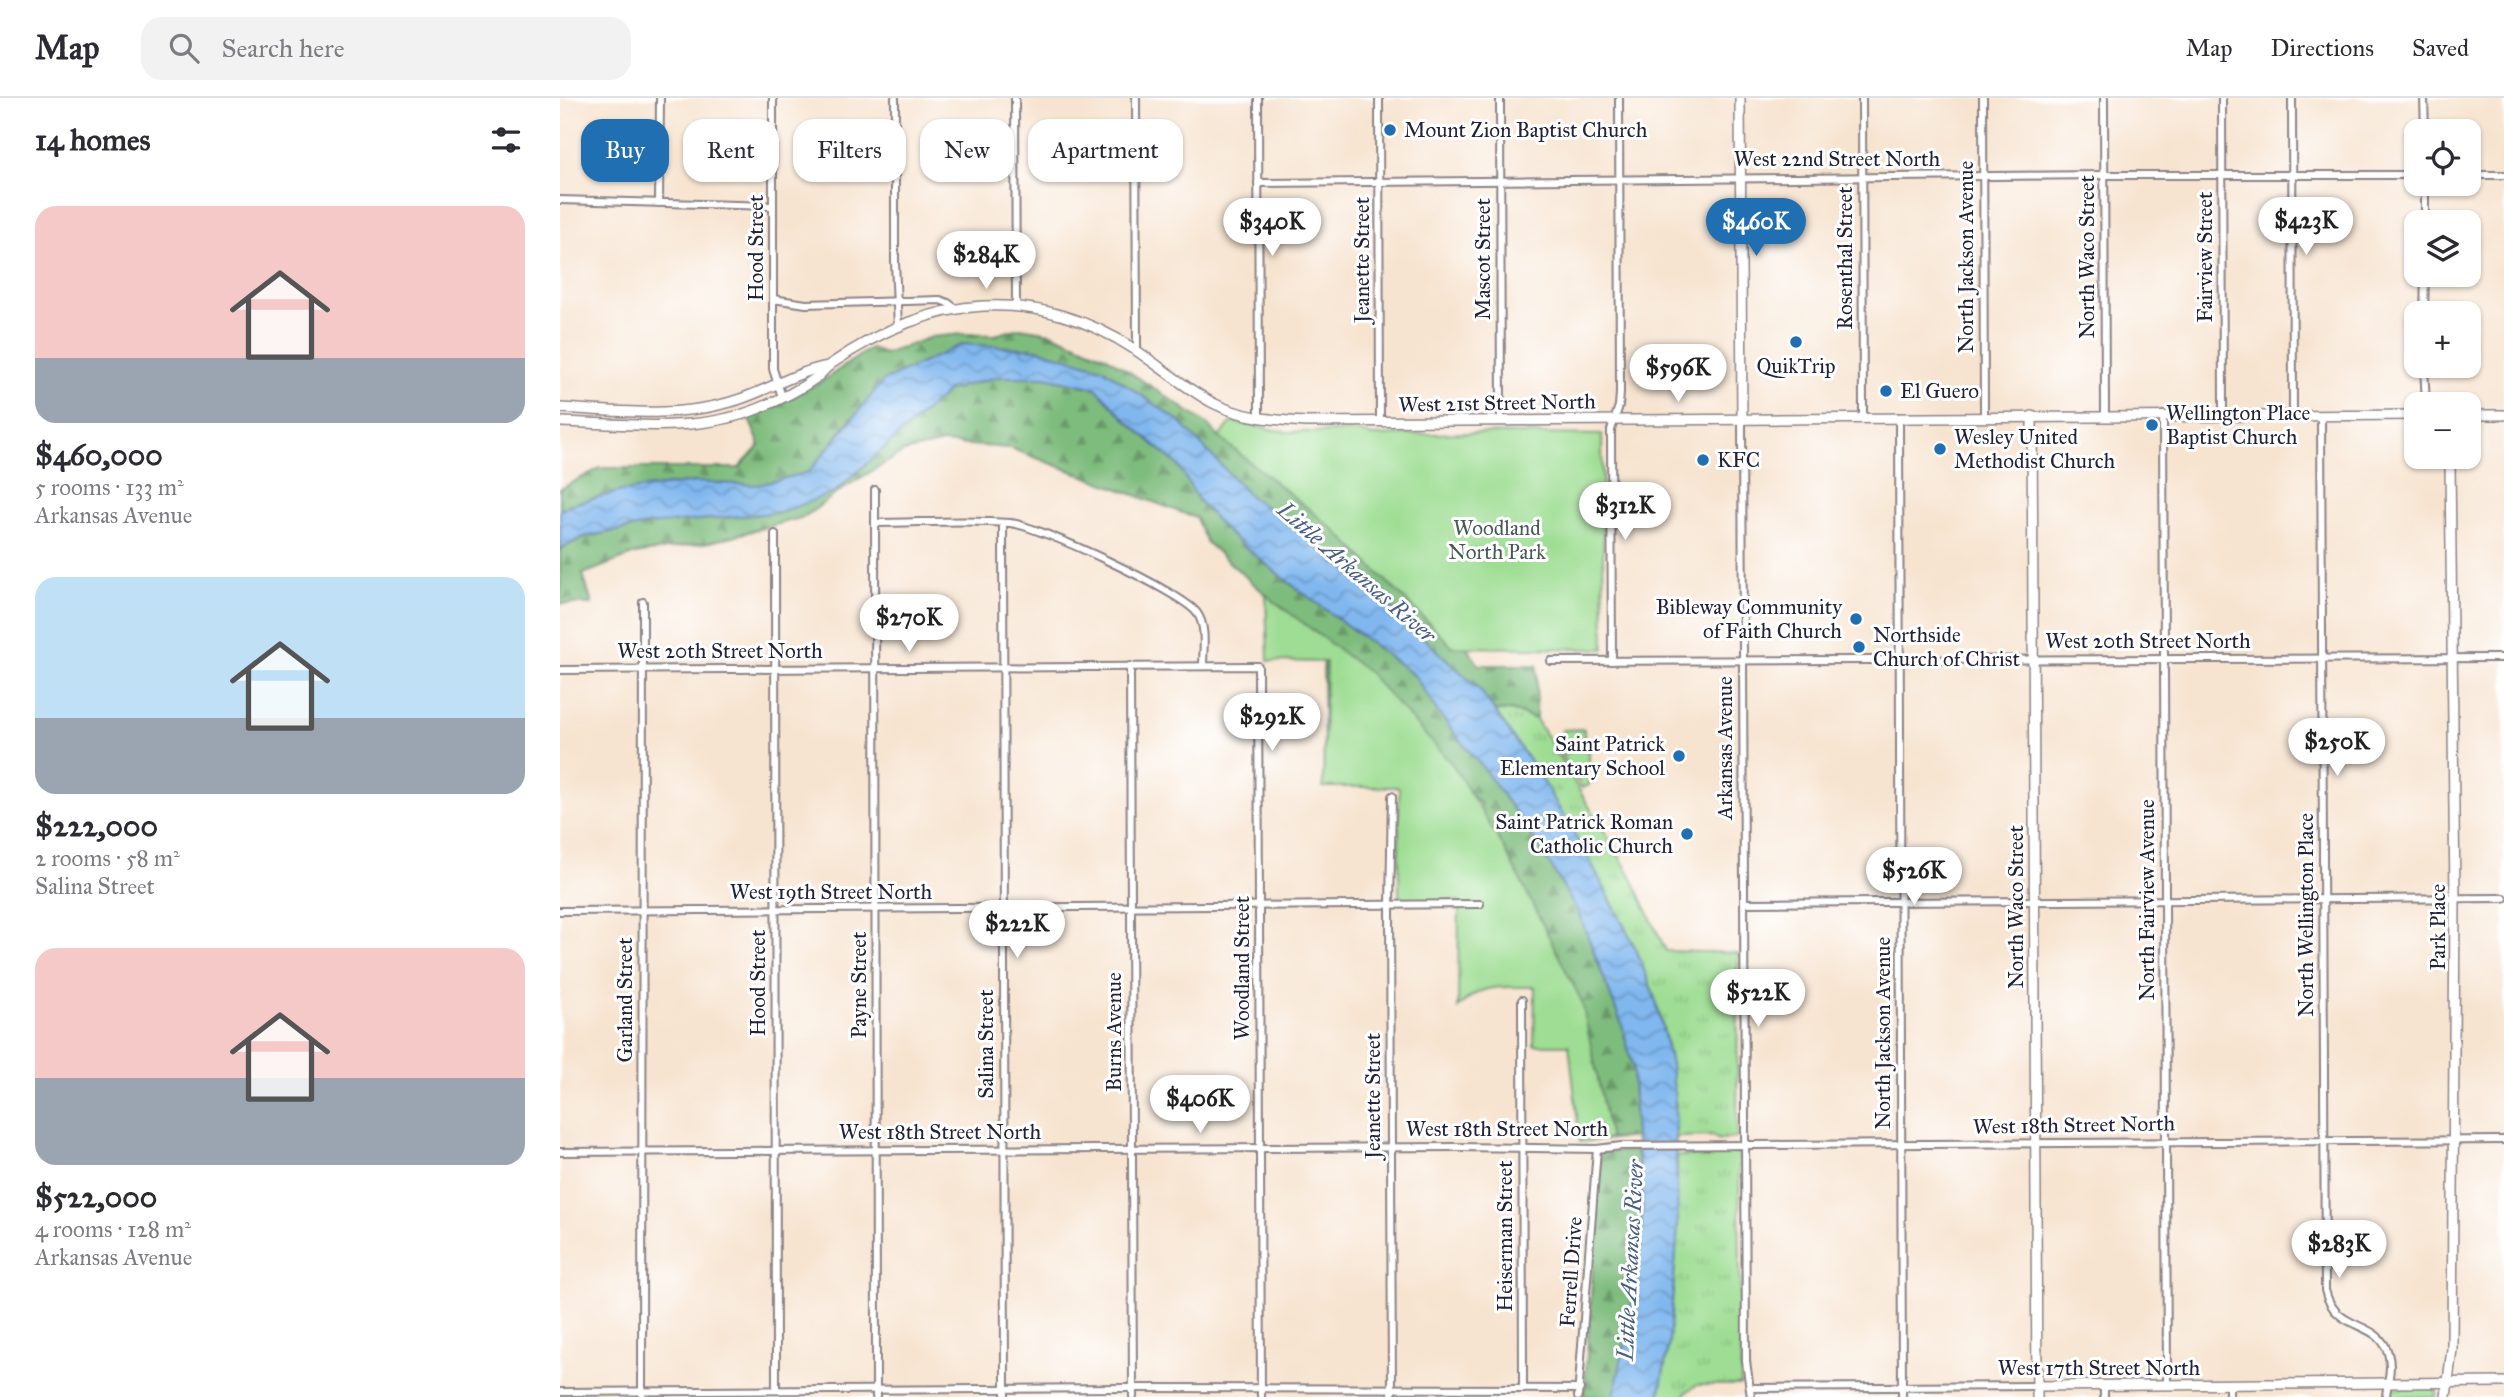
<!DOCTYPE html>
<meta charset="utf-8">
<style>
body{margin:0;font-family:"IM FELL Great Primer",serif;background:#f2f2f3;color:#2b2b33;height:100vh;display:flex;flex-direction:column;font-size:26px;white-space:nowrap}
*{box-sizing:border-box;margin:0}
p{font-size:23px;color:#7c7c81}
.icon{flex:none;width:38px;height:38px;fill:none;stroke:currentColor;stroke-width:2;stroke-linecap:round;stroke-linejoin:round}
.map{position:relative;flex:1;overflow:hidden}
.side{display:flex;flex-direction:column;background:#fff;width:560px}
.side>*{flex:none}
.hud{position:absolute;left:21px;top:21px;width:665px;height:63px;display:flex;gap:14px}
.fabs{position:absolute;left:1844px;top:21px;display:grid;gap:14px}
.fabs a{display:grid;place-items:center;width:77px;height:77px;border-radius:14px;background:#fff;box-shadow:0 2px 5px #0004;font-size:35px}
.price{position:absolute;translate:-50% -60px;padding:0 16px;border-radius:24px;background:#fff;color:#222;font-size:23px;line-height:46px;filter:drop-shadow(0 2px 4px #0008)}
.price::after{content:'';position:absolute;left:50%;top:42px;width:21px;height:16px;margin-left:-10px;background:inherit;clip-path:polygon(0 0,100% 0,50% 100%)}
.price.current{background:#1f6fb2;color:#fff}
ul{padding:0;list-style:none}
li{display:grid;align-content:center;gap:14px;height:371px;padding:0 35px}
li span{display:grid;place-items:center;height:217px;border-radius:21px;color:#555}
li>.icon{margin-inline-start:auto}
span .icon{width:126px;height:126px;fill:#fffc;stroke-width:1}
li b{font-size:30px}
h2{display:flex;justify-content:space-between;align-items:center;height:84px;padding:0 35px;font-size:30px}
.chip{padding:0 24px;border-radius:21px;background:#fff;box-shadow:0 2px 5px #0004;font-size:24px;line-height:63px}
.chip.current{background:#1f6fb2;color:#fff}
header{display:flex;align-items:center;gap:42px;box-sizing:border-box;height:98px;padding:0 35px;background:#fff;border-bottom:2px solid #e1e1e2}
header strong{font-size:33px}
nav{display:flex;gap:38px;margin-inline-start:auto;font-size:24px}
.search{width:490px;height:63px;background:#f2f2f3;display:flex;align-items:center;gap:18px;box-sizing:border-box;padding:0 24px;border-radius:21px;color:#7c7c81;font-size:26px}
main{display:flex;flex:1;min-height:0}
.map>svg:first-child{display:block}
.grass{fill:url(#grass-tufts);stroke:#608067;stroke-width:2}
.forest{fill:url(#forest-firs);stroke:#506f5c;stroke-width:2}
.park{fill:#9edd93;stroke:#608067;stroke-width:2}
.water{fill:url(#water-waves);stroke:#516c95;stroke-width:2}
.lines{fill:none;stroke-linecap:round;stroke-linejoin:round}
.street-casing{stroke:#8c8386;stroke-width:10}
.secondary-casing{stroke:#8c8386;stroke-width:12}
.street{stroke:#fff;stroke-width:6}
.secondary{stroke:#fff;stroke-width:9}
.poi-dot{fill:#1f6fb2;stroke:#fff;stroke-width:2.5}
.labels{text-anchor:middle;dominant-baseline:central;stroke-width:6;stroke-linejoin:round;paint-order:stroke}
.poi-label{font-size:21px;fill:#22223b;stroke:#fff;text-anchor:start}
.street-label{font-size:21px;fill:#22223b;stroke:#fff}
.park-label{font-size:21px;fill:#475a55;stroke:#fff}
.water-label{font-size:23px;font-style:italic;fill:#485e83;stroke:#fff}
</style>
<header>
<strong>Map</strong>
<div class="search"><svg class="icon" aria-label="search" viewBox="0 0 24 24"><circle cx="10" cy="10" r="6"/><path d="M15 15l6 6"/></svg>Search here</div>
<nav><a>Map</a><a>Directions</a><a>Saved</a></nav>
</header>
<main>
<section class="side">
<h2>14 homes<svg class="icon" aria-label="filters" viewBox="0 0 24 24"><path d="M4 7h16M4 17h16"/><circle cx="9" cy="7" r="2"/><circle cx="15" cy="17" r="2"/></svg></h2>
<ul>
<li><span style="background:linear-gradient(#f6c9c9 70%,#9aa5b1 0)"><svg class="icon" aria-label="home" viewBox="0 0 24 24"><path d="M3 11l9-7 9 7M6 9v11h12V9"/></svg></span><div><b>$460,000</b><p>5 rooms · 133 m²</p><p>Arkansas Avenue</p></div></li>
<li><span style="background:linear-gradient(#bfe0f5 65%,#9aa5b1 0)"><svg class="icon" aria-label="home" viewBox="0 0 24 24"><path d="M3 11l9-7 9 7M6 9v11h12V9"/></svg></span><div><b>$222,000</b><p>2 rooms · 58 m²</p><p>Salina Street</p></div></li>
<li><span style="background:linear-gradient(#f6c9c9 60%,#9aa5b1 0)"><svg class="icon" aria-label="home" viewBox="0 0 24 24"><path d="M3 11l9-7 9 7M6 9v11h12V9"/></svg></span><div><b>$522,000</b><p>4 rooms · 128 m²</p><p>Arkansas Avenue</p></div></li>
</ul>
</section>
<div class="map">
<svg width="1944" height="1299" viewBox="0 0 1944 1299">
<defs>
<pattern id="grass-tufts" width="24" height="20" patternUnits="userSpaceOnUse" patternTransform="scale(1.75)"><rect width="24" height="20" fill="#9edd93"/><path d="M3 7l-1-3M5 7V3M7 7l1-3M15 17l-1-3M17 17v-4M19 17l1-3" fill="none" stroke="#88bd80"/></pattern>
<pattern id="forest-firs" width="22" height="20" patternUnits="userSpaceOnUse" patternTransform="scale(1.75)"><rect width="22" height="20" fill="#7ebc7d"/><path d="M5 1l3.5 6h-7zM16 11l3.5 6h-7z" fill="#679868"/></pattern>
<pattern id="water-waves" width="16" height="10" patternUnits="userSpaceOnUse" patternTransform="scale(1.75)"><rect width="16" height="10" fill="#80b7ef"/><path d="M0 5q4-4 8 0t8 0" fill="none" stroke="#6894c3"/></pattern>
</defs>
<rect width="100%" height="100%" fill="#fff"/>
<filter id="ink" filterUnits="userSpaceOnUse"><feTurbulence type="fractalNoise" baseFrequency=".0143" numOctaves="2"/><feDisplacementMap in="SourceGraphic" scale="14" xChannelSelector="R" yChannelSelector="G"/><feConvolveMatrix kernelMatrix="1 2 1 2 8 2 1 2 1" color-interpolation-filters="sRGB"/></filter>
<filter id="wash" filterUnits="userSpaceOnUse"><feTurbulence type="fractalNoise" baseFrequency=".00686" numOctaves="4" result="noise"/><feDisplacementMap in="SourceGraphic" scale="28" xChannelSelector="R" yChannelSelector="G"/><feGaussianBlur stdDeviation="1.57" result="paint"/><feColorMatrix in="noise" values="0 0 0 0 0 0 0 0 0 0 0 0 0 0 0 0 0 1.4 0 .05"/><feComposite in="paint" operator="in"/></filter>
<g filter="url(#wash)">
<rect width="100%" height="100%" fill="#f7e4d0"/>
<g class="grass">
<path d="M 951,612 L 976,621 L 1070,776 L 1106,853 L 1178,855 L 1177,1039 L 1159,1042 L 1152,1038 L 1116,1039 C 1115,992 1110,946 1095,902 C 1083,864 1065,830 1047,795 C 1013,732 976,672 935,613 Z"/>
<path d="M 1155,1053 L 1174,1053 L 1179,1057 L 1181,1287 L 1137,1287 L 1125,1295 L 1125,1299 L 1099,1299 C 1114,1219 1118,1139 1117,1058 L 1149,1057 Z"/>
</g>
<g class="forest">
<path d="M 460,230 L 491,235 L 547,259 L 647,326 L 659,339 L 775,432 L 893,549 L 907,549 L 919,567 L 977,567 L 976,621 L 951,612 L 935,613 L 920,592 L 808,489 L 720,419 L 691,399 L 620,324 L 476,251 L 291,320 L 249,374 L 198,388 L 136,384 L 62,393 L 9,407 L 0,413 L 0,391 L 40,370 L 179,370 L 200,347 L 189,321 L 259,285 L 311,250 L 325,256 L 371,239 L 403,236 L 435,237 Z"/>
<path d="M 436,279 L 485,279 L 536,290 L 567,323 L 618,367 L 638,402 L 667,434 L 727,483 L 855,578 L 879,616 L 924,671 L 980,749 L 1020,818 L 1062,927 L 1073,969 L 1075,1039 L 1044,1042 L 1041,1001 L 923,735 L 920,705 L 888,679 L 764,687 L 763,558 L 744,530 L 646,444 L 636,420 L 450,350 L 383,345 L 344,354 L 287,388 L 244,419 L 151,444 L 75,456 L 23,476 L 32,506 L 0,506 L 0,451 L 24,439 L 87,427 L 222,414 L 275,394 L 389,292 Z"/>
<path d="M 1076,1053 C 1089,1134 1074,1220 1054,1299 L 1024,1299 L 1041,1054 Z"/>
</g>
<g class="park">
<path d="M 672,324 L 726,334 L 801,334 L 812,338 L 903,335 L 1042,337 L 1044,551 L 893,549 L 775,432 L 659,339 Z"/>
<path d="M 706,497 L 808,574 L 892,666 L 943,748 L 1022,904 L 1050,1041 L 1020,1044 L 1009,947 L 974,947 L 975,889 C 941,890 923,883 898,910 L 899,803 L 839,803 L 839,689 L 763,689 L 766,564 L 708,563 Z"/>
<path d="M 1024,631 L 1024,645 L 1003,646 L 1002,632 Z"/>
<path d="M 1016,651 L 1029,651 L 1029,687 L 1022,690 L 1001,657 Z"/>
<path d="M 1872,1289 L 1877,1294 L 1876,1299 L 1829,1299 L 1829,1292 L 1833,1290 Z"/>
</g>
<path class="water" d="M 403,246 L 476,251 L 542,270 L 620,324 L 691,399 L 720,419 L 808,489 L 920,592 L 982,681 L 1030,763 L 1076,851 L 1096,903 L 1111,966 L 1115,1002 L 1118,1130 L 1109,1244 L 1099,1299 L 1054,1299 L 1071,1213 L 1082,1137 L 1082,1085 L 1075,1039 L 1073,969 L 1062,927 L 1020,818 L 980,749 L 924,671 L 879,616 L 855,578 L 727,483 L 667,434 L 638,402 L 618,367 L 567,323 L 536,290 L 485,279 L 436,279 L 389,292 L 275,394 L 222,414 L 87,427 L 24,439 L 0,451 L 0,413 L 9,407 L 62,393 L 136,384 L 198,387 L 249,374 L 323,283 Z"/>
</g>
<g filter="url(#ink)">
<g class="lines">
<g class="street-casing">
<g id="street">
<path d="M 213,0 L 213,271 L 222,299"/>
<path d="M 335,0 L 335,164 L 338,229"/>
<path d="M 455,0 L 456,209"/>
<path d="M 576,0 L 577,253"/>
<path d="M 698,0 L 699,320"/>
<path d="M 819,0 L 820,323"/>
<path d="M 940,0 L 941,322"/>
<path d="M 1302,0 L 1303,319"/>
<path d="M 1423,0 L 1424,318"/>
<path d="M 1544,0 L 1545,318"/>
<path d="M 1662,0 L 1663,317"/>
<path d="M 1732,0 L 1733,317"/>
<path d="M 1864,0 L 1865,33"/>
<path d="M 1909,77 L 1944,77"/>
<path d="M 698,85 L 1544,77 L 1857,77"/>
<path d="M 0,102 L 213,108"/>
<path d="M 99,105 L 100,0"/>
<path d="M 1865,124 L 1865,86"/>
<path d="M 213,201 L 246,206 L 380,202 L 388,205 L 396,211"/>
<path d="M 1864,215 L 1865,177"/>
<path d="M 1864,268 L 1866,306"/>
<path d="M 1603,317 L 1607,1287"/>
<path d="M 1761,317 L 1765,1192 C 1775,1235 1818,1221 1828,1255 C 1833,1271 1827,1284 1826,1299"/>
<path d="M 1339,319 L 1342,1299"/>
<path d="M 1182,321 L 1186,1263 L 1191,1299"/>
<path d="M 315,392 L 316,1299"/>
<path d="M 315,425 C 359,425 405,421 450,425 C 477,427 622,494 637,515 C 647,528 643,552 643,568"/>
<path d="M 443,425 L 445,1299"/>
<path d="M 215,436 L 216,1292"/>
<path d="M 991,563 L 1944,560"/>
<path d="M 1052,563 L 1051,332 L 1059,308 L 1060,295 L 1059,0"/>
<path d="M 570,568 L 573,1299"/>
<path d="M 0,572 L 698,568 L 701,1299"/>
<path d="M 1184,805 L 1944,800"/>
<path d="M 0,813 L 920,806"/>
<path d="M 962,902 L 963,1290"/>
<path d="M 0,1054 L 896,1049 L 1037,1051 L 1061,1048 L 1944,1042"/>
<path d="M 1669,1286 L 1669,1299"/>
<path d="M 1190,1290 L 1477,1288"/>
<path d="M 0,1294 L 563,1290 L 1020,1291"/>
<path d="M 82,1299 L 83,504"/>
<path d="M 832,1299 L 830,807 L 832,698"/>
<path d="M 1018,1299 L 1037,1051"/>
<path d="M 1544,1299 L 1544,1287"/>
</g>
</g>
<g class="secondary-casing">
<g id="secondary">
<path d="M 1180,0 L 1182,321"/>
<path d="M 0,310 C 55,313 113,320 167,305 C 203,296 233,274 269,268"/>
<path d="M 1909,317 L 1944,317"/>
<path d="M 1472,318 L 1477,1299"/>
<path d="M 0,324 C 67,326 136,336 200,310 C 219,302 239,292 256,280 C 262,276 265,270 271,266 C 316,235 369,211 423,208 C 477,205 530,222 574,251 C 601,269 625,290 653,305 C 682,320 714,322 746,324 L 1857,317"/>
<path d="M 1477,1288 L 1944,1284"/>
<path d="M 1886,1299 L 1892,1251 L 1895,800 L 1890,366 L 1888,359"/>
</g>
</g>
<use href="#street" class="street"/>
<use href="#secondary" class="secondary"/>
</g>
</g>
<g class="poi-dot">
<circle cx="830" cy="32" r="7"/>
<circle cx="1236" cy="244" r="7"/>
<circle cx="1326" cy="293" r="7"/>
<circle cx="1592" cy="327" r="7"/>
<circle cx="1380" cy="351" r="7"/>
<circle cx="1143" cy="362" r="7"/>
<circle cx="1296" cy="521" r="7"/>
<circle cx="1299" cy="549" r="7"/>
<circle cx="1119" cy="658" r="7"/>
<circle cx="1127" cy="736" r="7"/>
</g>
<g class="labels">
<g class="poi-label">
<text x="844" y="32">Mount Zion Baptist Church</text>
<text x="1236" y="268" text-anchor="middle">QuikTrip</text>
<text x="1340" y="293">El Guero</text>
<text x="1606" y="315">Wellington Place<tspan x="1606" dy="24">Baptist Church</tspan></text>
<text x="1394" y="339">Wesley United<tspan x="1394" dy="24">Methodist Church</tspan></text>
<text x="1157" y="362">KFC</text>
<text x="1282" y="509" text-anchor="end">Bibleway Community<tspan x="1282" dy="24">of Faith Church</tspan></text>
<text x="1313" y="537">Northside<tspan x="1313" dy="24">Church of Christ</tspan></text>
<text x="1105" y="646" text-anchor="end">Saint Patrick<tspan x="1105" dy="24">Elementary School</tspan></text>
<text x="1113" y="724" text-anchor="end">Saint Patrick Roman<tspan x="1113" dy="24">Catholic Church</tspan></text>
</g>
<g class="street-label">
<text x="1277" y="61">West 22nd Street North</text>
<text transform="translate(196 150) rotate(-90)">Hood Street</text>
<text transform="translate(1406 159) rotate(-90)">North Jackson Avenue</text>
<text transform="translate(1527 159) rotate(-90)">North Waco Street</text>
<text transform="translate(1645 159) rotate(-90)">Fairview Street</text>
<text transform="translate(1285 160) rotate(-90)">Rosenthal Street</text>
<text transform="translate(923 161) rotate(-90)">Mascot Street</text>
<text transform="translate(802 162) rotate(-90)">Jeanette Street</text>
<text transform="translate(937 305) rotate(-1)">West 21st Street North</text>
<text x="1588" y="543">West 20th Street North</text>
<text x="160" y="553">West 20th Street North</text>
<text transform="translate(1165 650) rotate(-90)">Arkansas Avenue</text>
<text x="271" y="794">West 19th Street North</text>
<text transform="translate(1587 802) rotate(-90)">North Fairview Avenue</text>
<text transform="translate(1456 809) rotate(-90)">North Waco Street</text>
<text transform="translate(1746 817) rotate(-90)">North Wellington Place</text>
<text transform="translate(1878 829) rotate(-90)">Park Place</text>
<text transform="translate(682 870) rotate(-90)">Woodland Street</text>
<text transform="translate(198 885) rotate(-90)">Hood Street</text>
<text transform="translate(299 887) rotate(-90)">Payne Street</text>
<text transform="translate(65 902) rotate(-90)">Garland Street</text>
<text transform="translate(554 934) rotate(-90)">Burns Avenue</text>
<text transform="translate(1323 935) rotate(-90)">North Jackson Avenue</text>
<text transform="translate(426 946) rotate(-90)">Salina Street</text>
<text transform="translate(813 998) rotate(-90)">Jeanette Street</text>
<text transform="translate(1514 1027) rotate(-1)">West 18th Street North</text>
<text x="947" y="1031">West 18th Street North</text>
<text x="380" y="1034">West 18th Street North</text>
<text transform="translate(945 1138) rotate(-90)">Heiserman Street</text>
<text transform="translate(1011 1174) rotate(-86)">Ferrell Drive</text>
<text x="1539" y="1270">West 17th Street North</text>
</g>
<g class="park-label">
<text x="937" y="430">Woodland<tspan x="937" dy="24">North Park</tspan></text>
</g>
<g class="water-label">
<text transform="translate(797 474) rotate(41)">Little Arkansas River</text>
<text transform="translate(1070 1162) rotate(-87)">Little Arkansas River</text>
</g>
</g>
</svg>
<div class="fabs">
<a><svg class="icon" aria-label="locate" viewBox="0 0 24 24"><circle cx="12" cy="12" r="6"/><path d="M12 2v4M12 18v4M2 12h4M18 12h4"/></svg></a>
<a><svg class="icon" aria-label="layers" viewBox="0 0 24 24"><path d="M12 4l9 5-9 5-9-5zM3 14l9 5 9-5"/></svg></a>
<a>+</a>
<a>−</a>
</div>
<b class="price" style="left:1746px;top:159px">$423K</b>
<b class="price" style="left:712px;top:160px">$340K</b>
<b class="price current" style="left:1196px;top:160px">$460K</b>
<b class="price" style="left:426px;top:193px">$284K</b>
<b class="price" style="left:1118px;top:306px">$596K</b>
<b class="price" style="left:1065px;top:444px">$312K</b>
<b class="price" style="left:349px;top:556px">$270K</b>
<b class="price" style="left:712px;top:655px">$292K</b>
<b class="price" style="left:1777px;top:680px">$250K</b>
<b class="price" style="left:1354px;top:809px">$526K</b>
<b class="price" style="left:457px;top:862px">$222K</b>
<b class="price" style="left:1198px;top:931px">$522K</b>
<b class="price" style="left:640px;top:1037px">$406K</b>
<b class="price" style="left:1779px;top:1182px">$283K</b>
<div class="hud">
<a class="chip current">Buy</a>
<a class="chip">Rent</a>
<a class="chip">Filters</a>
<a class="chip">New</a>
<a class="chip">Apartment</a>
</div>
</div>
</main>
